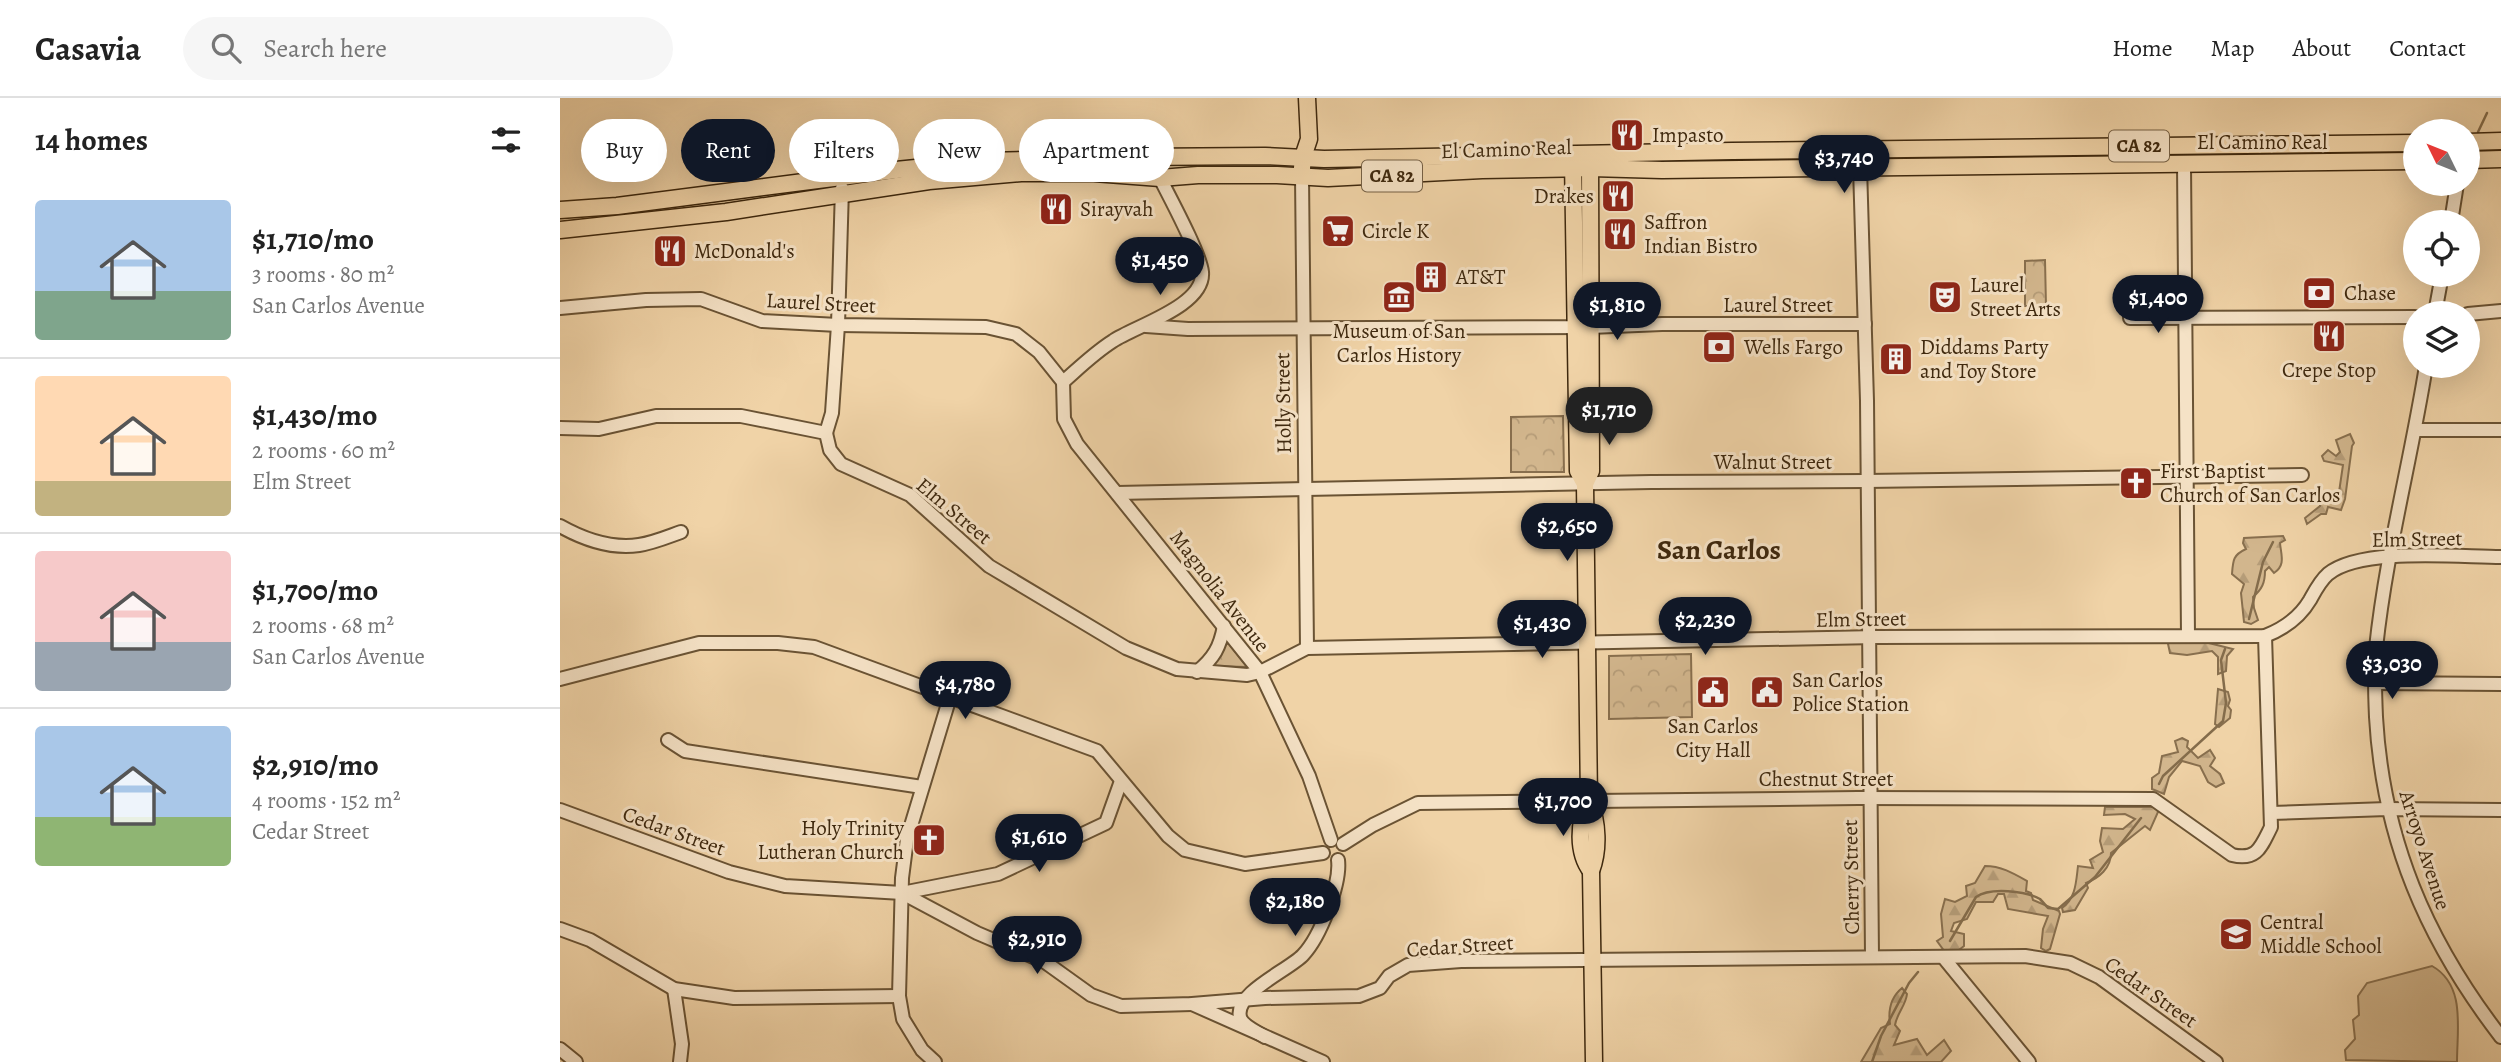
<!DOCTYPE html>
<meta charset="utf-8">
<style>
body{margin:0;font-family:Alegreya,serif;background:#f6f6f6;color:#222;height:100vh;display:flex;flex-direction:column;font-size:26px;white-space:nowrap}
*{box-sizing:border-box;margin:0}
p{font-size:23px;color:#767676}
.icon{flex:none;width:38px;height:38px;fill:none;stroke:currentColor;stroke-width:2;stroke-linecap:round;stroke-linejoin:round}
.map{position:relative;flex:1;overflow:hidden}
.panel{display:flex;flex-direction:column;background:#fff;width:560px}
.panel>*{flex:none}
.guide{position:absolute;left:21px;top:21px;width:665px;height:63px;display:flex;gap:14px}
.needle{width:46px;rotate:313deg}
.controls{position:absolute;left:1843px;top:21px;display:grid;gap:14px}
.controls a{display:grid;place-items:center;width:77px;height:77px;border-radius:50%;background:#fff;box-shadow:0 7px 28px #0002;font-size:35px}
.price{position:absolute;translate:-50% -60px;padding:0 16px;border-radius:24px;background:#111827;color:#fff;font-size:23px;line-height:46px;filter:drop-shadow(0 2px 4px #0008)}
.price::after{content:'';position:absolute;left:50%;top:42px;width:21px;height:16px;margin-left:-10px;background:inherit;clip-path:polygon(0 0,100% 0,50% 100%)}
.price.current{background:#222;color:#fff}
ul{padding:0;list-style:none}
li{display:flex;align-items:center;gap:21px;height:175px;padding:0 35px}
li+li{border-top:2px solid #e0e0e0}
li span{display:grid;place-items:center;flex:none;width:196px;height:140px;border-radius:7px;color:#555}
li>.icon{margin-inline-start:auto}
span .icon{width:84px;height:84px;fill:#fffc;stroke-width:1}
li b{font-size:30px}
h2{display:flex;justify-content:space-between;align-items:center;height:84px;padding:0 35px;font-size:30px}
.pill{padding:0 24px;border-radius:32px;background:#fff;box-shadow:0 7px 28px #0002;font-size:24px;line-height:63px}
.pill.current{background:#111827;color:#fff}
header{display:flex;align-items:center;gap:42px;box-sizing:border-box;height:98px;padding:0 35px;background:#fff;border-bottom:2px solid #e0e0e0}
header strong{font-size:33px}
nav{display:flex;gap:38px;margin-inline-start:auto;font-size:24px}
.search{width:490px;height:63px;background:#f6f6f6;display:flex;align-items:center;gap:18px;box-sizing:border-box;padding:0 24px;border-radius:38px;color:#767676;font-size:26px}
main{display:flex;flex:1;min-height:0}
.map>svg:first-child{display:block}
.grass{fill:#d2b68d;stroke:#886f4e;stroke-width:2}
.forest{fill:url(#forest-firs);stroke:#886f4e;stroke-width:2}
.park{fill:url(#park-crowns);stroke:#886f4e;stroke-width:2}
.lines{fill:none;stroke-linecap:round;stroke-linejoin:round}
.stream{stroke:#846c4b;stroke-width:2.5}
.minor-casing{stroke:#6a5334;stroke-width:16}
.major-casing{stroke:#3e280e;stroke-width:19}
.minor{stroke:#f5e2c6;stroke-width:12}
.major{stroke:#f0d3a7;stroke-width:16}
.labels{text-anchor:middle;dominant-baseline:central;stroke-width:6;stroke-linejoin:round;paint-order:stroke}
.shield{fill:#f5e2c6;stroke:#756045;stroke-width:2}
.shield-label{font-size:19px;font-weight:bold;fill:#3e280e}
.poi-label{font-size:21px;fill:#3e280e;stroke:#f5e2c6;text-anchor:start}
.street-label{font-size:21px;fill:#3e280e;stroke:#f5e2c6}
.district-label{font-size:28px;font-weight:bold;fill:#3e280e;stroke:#f5e2c6}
</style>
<header>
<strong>Casavia</strong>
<div class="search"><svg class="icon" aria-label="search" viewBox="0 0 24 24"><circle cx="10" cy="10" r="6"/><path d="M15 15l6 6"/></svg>Search here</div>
<nav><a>Home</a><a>Map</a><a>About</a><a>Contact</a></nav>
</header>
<main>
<section class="panel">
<h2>14 homes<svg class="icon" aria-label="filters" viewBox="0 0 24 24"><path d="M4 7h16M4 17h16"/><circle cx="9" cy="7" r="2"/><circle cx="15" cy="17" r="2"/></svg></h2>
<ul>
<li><span style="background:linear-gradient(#a9c7e8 65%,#7fa58c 0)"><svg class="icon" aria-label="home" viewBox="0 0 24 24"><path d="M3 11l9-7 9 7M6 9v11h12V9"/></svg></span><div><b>$1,710/mo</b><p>3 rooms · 80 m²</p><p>San Carlos Avenue</p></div></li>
<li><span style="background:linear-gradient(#ffd9b3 75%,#c2b280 0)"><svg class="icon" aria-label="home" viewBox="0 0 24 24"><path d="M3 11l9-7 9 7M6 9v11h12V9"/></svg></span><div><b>$1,430/mo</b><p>2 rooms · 60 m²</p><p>Elm Street</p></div></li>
<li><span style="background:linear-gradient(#f6c9c9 65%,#9aa5b1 0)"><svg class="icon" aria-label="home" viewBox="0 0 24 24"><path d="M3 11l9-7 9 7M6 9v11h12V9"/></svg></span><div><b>$1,700/mo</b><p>2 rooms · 68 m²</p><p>San Carlos Avenue</p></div></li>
<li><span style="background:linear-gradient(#a9c7e8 65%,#8fb573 0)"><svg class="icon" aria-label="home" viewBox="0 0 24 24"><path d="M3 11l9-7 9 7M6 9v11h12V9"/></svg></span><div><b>$2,910/mo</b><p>4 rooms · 152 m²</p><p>Cedar Street</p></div></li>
</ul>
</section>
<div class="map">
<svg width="1941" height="964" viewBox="0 0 1941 964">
<defs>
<pattern id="forest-firs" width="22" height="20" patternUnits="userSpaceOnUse" patternTransform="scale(1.75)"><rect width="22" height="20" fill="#d2b68d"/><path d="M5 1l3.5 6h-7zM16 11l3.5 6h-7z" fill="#b59c78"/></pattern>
<pattern id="park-crowns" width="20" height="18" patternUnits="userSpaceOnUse" patternTransform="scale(1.75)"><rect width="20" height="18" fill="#d2b68d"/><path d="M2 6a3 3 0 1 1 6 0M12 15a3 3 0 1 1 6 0" fill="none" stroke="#b59c78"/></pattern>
</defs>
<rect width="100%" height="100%" fill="#f0d3a7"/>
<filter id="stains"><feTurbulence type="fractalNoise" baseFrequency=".00286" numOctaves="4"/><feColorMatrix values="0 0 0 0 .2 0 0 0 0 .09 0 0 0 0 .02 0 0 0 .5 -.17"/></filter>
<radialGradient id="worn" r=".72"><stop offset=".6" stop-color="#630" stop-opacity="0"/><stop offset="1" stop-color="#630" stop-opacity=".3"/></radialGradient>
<path class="grass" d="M 1872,868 C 1906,887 1897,931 1897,964 L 1786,962 L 1785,952 L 1795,941 L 1793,922 L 1799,917 L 1798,898 L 1807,885 Z"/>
<g class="forest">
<path d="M 1790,336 L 1794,345 L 1792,348 L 1785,401 L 1781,412 L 1768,409 L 1766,416 L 1761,416 L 1747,426 L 1745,420 L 1760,408 L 1760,403 L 1778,401 L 1783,367 L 1764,363 L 1762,358 L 1768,352 L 1776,358 L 1780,354 L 1776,342 Z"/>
<path d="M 1723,438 L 1725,442 L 1720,445 C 1721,457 1726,467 1714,475 L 1709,469 L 1705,473 C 1705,485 1702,491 1693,499 L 1694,510 L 1698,522 L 1691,526 L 1684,524 L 1681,495 L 1684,486 L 1672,476 C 1673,462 1673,457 1686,451 L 1683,445 L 1684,440 Z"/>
<path d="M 1646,541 L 1649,545 L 1673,551 L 1667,558 L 1666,573 L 1658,576 L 1658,559 L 1652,553 L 1627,557 L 1610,555 L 1608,546 L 1613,542 Z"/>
<path d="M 1658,591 L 1668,594 L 1670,602 L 1668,608 L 1671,612 L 1670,620 L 1659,629 L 1655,626 Z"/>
<path d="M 1622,640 L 1628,643 L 1627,649 L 1638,660 L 1650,652 L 1655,660 L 1650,668 L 1660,676 L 1664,685 L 1656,689 L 1648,684 L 1640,668 L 1622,663 L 1609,679 L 1604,696 L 1592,691 L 1592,680 L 1599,675 L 1602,658 L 1618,654 L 1615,643 Z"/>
<path d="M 1545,709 L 1596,709 L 1598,714 L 1590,732 L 1585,728 L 1551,755 C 1551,770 1539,780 1526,785 L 1528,790 L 1515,812 L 1503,814 L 1502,810 C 1516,800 1516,784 1518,768 L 1533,770 L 1530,762 L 1543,754 L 1540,743 L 1542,730 L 1563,731 L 1575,721 L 1565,716 L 1544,717 Z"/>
<path d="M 1425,768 C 1441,768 1453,775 1467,783 L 1466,793 L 1471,795 L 1473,802 L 1499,813 L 1500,816 L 1490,851 L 1486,853 L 1481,850 L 1483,831 L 1488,818 L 1448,811 L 1444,796 L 1438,796 L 1433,804 L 1416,804 L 1407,821 L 1394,825 L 1391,833 L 1404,836 L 1404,848 L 1395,855 L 1385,854 L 1377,843 L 1383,839 L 1381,816 L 1385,801 L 1395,804 L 1407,798 L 1406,788 L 1415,785 Z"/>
<path d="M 1342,890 L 1347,896 C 1346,907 1337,915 1335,927 L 1340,933 L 1334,947 L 1357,941 L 1367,957 L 1384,942 L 1391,953 L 1381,964 L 1301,964 L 1321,930 L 1330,926 C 1328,912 1331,899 1342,890 Z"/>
</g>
<g class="park">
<path d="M 1485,162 L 1486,208 L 1465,208 L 1465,163 Z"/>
<path d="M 1003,318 L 1004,374 L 951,374 L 951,319 Z"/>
<path d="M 665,546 L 669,546 L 687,569 L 653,568 Z"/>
<path d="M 1131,556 L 1132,619 L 1049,621 L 1049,558 Z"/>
</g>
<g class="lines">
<g class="stream">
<path d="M 1918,34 L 1927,15"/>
<path d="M 1689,521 L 1703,464 L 1713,444"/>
<path d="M 1599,686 L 1603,678 L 1663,623 L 1666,605 L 1661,562 L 1665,551"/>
<path d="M 1390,843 L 1416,799 C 1430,789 1466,793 1480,801 C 1481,802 1488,810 1488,810 L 1498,811 L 1535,779 L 1581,720"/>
<path d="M 1312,964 L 1321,938 L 1349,885 L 1358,874"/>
</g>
<g class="minor-casing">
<g id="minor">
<path d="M 1624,66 L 1628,538"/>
<path d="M 1300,69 L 1307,303 L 1312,858"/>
<path d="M 742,79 L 747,550"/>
<path d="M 1891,124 L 1897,86"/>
<path d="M 0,210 L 86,202 L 141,201 L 202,223 L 278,227 L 426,229 L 456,236 L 479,254 L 503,284"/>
<path d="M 1875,215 L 1882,177"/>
<path d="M 1908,216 L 1941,213"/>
<path d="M 1570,220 L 1855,219"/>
<path d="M 586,228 L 628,231 L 1030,229 L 1102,226 L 1305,226"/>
<path d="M 1866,268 C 1851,362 1826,455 1816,550 C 1814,573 1815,596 1816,619 C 1823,741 1866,842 1941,939"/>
<path d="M 503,284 L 504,321 L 517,346 L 700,574 L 749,678 L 771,742"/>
<path d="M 503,284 C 519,270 534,255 553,243 C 575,228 645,208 642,174 C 640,155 610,100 600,80"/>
<path d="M 0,330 L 39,331 L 96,318 L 181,318 L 266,335 L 270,352 L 281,366 L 350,397 L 429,468 L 566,550 L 617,571 L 687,577 L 700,574 L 747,550 L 1317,539 L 1705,538 C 1723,531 1740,519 1750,502 C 1755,493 1760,483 1768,476 C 1801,449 1898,459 1941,459"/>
<path d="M 1856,332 L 1941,332"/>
<path d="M 266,335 L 272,315 L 278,227 L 282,90"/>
<path d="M 557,395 L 1091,384 L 1306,383 L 1742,377"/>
<path d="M 0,428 C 23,441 52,451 79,447 C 93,445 107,439 121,434"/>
<path d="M 637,574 C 654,560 660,549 664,528"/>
<path d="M 0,581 L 139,545 L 218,545 L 254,549 L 537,653 L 608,738 L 625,752 L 685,766 L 763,755"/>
<path d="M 1815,585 L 1941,586"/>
<path d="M 108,642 L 125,653 L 362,689"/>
<path d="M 0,712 L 169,774 L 225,788 L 342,795 L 417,835 L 485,864 L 531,897 L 561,908 L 632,906 L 705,900 L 799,898 L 820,890 L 829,878 L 848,867 L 901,863 L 1465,858 L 1510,865 L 1539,879 L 1656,964"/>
<path d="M 1711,715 L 1827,711 L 1941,712"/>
<path d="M 783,746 L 813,727 L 858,705 L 1298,700 L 1593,701 L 1672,757 C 1697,763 1701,749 1711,729 L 1705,538"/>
<path d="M 342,795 L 438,776 L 546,725 L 561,683"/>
<path d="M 0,831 L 30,842 L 114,891 L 174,900 L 339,898"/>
<path d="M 1383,859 L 1469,964"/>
<path d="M 114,891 L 122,946 L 120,964"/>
<path d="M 632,906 L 763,964"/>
<path d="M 705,939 C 698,934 682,928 680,919 C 674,895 729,872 743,857 C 760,839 781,786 778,762"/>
<path d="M 0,951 L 16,964"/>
<path d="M 375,964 L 362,952 L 343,921 L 339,898 L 342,780 L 347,741 L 390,599"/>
</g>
</g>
<g class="major-casing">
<g id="major">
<path d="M 1908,44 L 1941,43"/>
<path d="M 1030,61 L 1031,373 L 1025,386 L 1029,703 C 1038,724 1039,752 1031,773 L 1034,964"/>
<path d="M 1013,62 L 1018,373 L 1025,386"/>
<path d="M 1908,62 L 1941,61"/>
<path d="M 742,70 L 743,59 L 749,41 L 747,0"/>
<path d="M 0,112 L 57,108 L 336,72 L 425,63 L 577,59 L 705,58 L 764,61 L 1172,53 L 1855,45"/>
<path d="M 0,132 L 166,114 L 369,83 L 461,75 L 534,75 L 600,80 L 638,77 L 717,77 L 768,80 L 922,72 L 1031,70 L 1102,72 L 1855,63"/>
<path d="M 1029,703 C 1018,723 1017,755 1031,773"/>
</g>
</g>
<use href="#minor" class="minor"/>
<use href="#major" class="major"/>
</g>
<defs>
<g id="restaurant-square" transform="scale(1.75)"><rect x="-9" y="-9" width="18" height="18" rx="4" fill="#8f2418" stroke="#f5e2c6"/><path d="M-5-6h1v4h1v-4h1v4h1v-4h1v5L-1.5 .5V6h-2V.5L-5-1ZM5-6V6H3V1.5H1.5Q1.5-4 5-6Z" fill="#fff"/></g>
<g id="supermarket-square" transform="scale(1.75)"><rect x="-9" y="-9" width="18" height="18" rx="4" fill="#8f2418" stroke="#f5e2c6"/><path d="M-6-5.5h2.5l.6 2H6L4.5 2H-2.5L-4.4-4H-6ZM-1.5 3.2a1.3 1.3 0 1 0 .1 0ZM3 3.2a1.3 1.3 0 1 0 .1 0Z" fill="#fff"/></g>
<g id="building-square" transform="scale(1.75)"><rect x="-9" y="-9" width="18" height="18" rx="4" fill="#8f2418" stroke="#f5e2c6"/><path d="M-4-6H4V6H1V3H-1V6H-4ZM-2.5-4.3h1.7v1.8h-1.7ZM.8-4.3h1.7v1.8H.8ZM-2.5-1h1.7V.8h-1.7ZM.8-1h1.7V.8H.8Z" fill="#fff"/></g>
<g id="bank-square" transform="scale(1.75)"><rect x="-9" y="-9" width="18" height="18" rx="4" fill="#8f2418" stroke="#f5e2c6"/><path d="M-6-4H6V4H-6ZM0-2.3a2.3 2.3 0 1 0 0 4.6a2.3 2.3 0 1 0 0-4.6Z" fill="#fff"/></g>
<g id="museum-square" transform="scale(1.75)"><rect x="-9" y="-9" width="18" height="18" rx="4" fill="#8f2418" stroke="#f5e2c6"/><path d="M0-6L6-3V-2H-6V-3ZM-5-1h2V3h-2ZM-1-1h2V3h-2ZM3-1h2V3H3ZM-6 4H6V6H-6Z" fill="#fff"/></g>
<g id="theatre-square" transform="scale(1.75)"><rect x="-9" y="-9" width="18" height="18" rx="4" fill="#8f2418" stroke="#f5e2c6"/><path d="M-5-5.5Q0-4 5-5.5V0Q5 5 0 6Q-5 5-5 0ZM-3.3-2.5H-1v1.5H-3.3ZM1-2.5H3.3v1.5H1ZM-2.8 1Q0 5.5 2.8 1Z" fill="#fff"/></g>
<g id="church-square" transform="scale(1.75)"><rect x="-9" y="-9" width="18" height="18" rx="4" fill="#8f2418" stroke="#f5e2c6"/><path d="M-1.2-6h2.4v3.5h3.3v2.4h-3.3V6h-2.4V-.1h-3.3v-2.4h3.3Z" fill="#fff"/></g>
<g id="civic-square" transform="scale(1.75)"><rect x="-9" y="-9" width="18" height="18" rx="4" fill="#8f2418" stroke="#f5e2c6"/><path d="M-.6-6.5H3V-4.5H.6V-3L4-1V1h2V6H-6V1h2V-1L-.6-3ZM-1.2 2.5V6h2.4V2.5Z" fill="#fff"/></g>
<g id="school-square" transform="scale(1.75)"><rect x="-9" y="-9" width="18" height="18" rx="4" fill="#8f2418" stroke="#f5e2c6"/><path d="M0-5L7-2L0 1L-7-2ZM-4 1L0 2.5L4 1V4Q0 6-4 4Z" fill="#fff"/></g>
</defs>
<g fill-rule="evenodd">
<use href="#restaurant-square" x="1067" y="37"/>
<use href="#restaurant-square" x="1058" y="98"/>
<use href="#restaurant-square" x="496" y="111"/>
<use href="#supermarket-square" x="778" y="133"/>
<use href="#restaurant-square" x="1060" y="136"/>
<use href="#restaurant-square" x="110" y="153"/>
<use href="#building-square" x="871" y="179"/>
<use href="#bank-square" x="1759" y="195"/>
<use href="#museum-square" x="839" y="199"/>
<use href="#theatre-square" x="1385" y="199"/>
<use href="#restaurant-square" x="1769" y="238"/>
<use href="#bank-square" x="1159" y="249"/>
<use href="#building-square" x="1336" y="261"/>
<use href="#church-square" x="1576" y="385"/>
<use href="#civic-square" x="1153" y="594"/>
<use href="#civic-square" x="1207" y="594"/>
<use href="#church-square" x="369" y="742"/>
<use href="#school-square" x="1676" y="836"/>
</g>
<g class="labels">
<g class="shield">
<rect x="1549" y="32.5" width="60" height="31" rx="5"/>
<rect x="802" y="62.5" width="60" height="31" rx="5"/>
</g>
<g class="shield-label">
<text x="1579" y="48">CA 82</text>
<text x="832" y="78">CA 82</text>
</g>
<g class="poi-label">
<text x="1092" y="37">Impasto</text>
<text x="1034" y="98" text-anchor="end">Drakes</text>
<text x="520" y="111">Sirayvah</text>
<text x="1084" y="124">Saffron<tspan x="1084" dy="24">Indian Bistro</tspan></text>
<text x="802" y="133">Circle K</text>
<text x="134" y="153">McDonald's</text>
<text x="896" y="179">AT&amp;T</text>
<text x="1410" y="187">Laurel<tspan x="1410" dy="24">Street Arts</tspan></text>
<text x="1784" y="195">Chase</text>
<text x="839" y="233" text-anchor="middle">Museum of San<tspan x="839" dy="24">Carlos History</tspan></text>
<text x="1184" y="249">Wells Fargo</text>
<text x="1360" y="249">Diddams Party<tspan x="1360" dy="24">and Toy Store</tspan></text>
<text x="1769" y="272" text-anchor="middle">Crepe Stop</text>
<text x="1600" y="373">First Baptist<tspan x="1600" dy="24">Church of San Carlos</tspan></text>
<text x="1232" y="582">San Carlos<tspan x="1232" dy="24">Police Station</tspan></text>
<text x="1153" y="628" text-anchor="middle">San Carlos<tspan x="1153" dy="24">City Hall</tspan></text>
<text x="344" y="730" text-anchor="end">Holy Trinity<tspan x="344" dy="24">Lutheran Church</tspan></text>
<text x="1700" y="824">Central<tspan x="1700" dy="24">Middle School</tspan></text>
</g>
<g class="street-label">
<text x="1702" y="44">El Camino Real</text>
<text transform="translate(946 51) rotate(-2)">El Camino Real</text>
<text transform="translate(261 205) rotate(3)">Laurel Street</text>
<text x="1218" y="207">Laurel Street</text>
<text transform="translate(723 305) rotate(-91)">Holly Street</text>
<text x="1213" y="364">Walnut Street</text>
<text transform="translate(394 413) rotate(40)">Elm Street</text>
<text transform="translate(1857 441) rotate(-1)">Elm Street</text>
<text transform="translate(660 493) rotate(52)">Magnolia Avenue</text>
<text transform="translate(1301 521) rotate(-1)">Elm Street</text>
<text x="1266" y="681">Chestnut Street</text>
<text transform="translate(114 733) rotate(20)">Cedar Street</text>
<text transform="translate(1865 752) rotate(72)">Arroyo Avenue</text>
<text transform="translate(1291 779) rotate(-91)">Cherry Street</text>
<text transform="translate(900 848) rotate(-4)">Cedar Street</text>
<text transform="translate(1591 894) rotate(35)">Cedar Street</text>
</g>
<g class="district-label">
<text x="1159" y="452">San Carlos</text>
</g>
</g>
<rect width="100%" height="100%" filter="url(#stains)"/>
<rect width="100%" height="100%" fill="url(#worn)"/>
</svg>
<div class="controls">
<a><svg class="needle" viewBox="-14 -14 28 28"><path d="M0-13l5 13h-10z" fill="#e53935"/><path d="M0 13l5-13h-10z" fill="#767676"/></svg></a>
<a><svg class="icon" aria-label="locate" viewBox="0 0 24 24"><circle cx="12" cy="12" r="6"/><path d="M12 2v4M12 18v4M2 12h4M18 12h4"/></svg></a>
<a><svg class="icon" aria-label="layers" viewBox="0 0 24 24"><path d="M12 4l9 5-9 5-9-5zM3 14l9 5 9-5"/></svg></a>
</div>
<b class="price" style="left:1284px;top:97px">$3,740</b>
<b class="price" style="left:600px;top:199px">$1,450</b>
<b class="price" style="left:1598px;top:237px">$1,400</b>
<b class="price" style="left:1057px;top:244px">$1,810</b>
<b class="price current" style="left:1049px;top:349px">$1,710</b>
<b class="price" style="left:1007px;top:465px">$2,650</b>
<b class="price" style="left:1145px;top:559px">$2,230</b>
<b class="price" style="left:982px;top:562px">$1,430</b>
<b class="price" style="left:1832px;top:603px">$3,030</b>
<b class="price" style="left:405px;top:623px">$4,780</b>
<b class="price" style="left:1003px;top:740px">$1,700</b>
<b class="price" style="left:479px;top:776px">$1,610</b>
<b class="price" style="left:735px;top:840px">$2,180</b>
<b class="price" style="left:477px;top:878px">$2,910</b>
<div class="guide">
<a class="pill">Buy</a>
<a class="pill current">Rent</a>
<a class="pill">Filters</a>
<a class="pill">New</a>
<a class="pill">Apartment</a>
</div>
</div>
</main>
